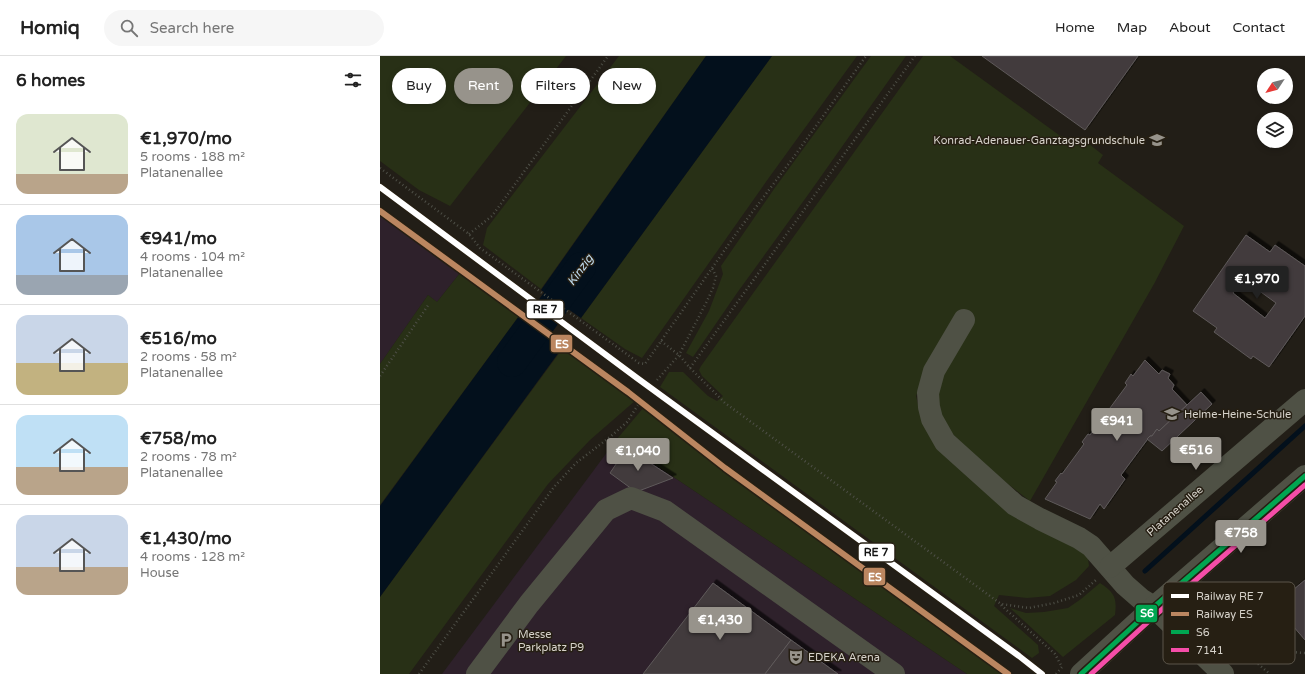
<!DOCTYPE html>
<meta charset="utf-8">
<style>
body{margin:0;font-family:"Varela Round",sans-serif;background:#f6f6f6;color:#222;height:100vh;display:flex;flex-direction:column;font-size:15px;white-space:nowrap}
*{box-sizing:border-box;margin:0}
p{font-size:13px;color:#767676}
.icon{flex:none;width:22px;height:22px;fill:none;stroke:currentColor;stroke-width:2;stroke-linecap:round;stroke-linejoin:round}
.map{position:relative;flex:1;overflow:hidden}
.drawer{display:flex;flex-direction:column;background:#fff;width:380px}
.drawer>*{flex:none}
.banner{position:absolute;left:12px;top:12px;width:380px;height:36px;display:flex;gap:8px}
.needle{width:26px;rotate:234deg}
.tools{position:absolute;left:877px;top:12px;display:grid;gap:8px}
.tools a{display:grid;place-items:center;width:36px;height:36px;border-radius:50%;background:#fff;box-shadow:0 2px 6px #0003;font-size:20px}
.price{position:absolute;translate:-50% -34px;padding:0 9px;border-radius:4px;background:#97938b;color:#fff;font-size:13px;line-height:26px;filter:drop-shadow(0 1px 2px #0008)}
.price::after{content:'';position:absolute;left:50%;top:24px;width:12px;height:9px;margin-left:-6px;background:inherit;clip-path:polygon(0 0,100% 0,50% 100%)}
.price.active{background:#222;color:#fff}
ul{padding:0;list-style:none}
li{display:flex;align-items:center;gap:12px;height:100px;padding:0 16px}
li+li{border-top:1px solid #e0e0e0}
li span{display:grid;place-items:center;flex:none;width:112px;height:80px;border-radius:12px;color:#555}
li>.icon{margin-inline-start:auto}
span .icon{width:48px;height:48px;fill:#fffc;stroke-width:1}
li b{font-size:17px}
h2{display:flex;justify-content:space-between;align-items:center;height:48px;padding:0 16px;font-size:17px}
.tag{padding:0 14px;border-radius:18px;background:#fff;box-shadow:0 2px 6px #0003;font-size:14px;line-height:36px}
.tag.active{background:#97938b;color:#fff}
header{display:flex;align-items:center;gap:24px;box-sizing:border-box;height:56px;padding:0 20px;background:#fff;border-bottom:1px solid #e0e0e0}
header strong{font-size:19px}
nav{display:flex;gap:22px;margin-inline-start:auto;font-size:14px}
.search{width:280px;height:36px;background:#f6f6f6;display:flex;align-items:center;gap:10px;box-sizing:border-box;padding:0 14px;border-radius:22px;color:#767676;font-size:15px}
main{display:flex;flex:1;min-height:0}
.map>svg:first-child{display:block}
.commercial{fill:#2e212b}
.green{fill:#283016}
.water{fill:#03101c}
.lines{fill:none;stroke-linecap:round;stroke-linejoin:round}
.stream{stroke:#03101c;stroke-width:5}
.river{stroke:#03101c;stroke-width:30}
.building{fill:#433a3d;stroke:#5e5a5a;fill-rule:evenodd;filter:url(#shadow)}
.path{stroke:#4e4f47;stroke-width:2.5;stroke-dasharray:1 3;stroke-linecap:butt}
.minor{stroke:#4f5145;stroke-width:22}
.bus-1-casing{stroke:#261f13;stroke-width:8}
.bus-2-casing{stroke:#261f13;stroke-width:8}
.bus-1{stroke:#00a651;stroke-width:5}
.bus-2{stroke:#f54da8;stroke-width:5}
.rail-1-casing{stroke:#261f13;stroke-width:9}
.rail-2-casing{stroke:#261f13;stroke-width:9}
.rail-1{stroke:#fff;stroke-width:6}
.rail-2{stroke:#bb8660;stroke-width:6}
.labels{text-anchor:middle;dominant-baseline:central;stroke-width:3;stroke-linejoin:round;paint-order:stroke}
.poi-label{font-size:11px;fill:#d6d2ca;stroke:#261f13;text-anchor:start}
.street-label{font-size:11px;fill:#d6d2ca;stroke:#261f13}
.water-label{font-size:12px;font-style:italic;fill:#c4e0f4;stroke:#261f13}
.key{fill:#261f13;stroke:#5b554a;stroke-width:1}
.key-label{font-size:11px;fill:#d6d2ca}
.line-badge{stroke:#261f13;stroke-width:1.5}
.badge-label{font-size:11px;text-anchor:middle;font-weight:bold;fill:#fff}
.pale-badge-label{font-size:11px;text-anchor:middle;font-weight:bold;fill:#111}
</style>
<header>
<strong>Homiq</strong>
<div class="search"><svg class="icon" aria-label="search" viewBox="0 0 24 24"><circle cx="10" cy="10" r="6"/><path d="M15 15l6 6"/></svg>Search here</div>
<nav><a>Home</a><a>Map</a><a>About</a><a>Contact</a></nav>
</header>
<main>
<section class="drawer">
<h2>6 homes<svg class="icon" aria-label="filters" viewBox="0 0 24 24"><path d="M4 7h16M4 17h16"/><circle cx="9" cy="7" r="2"/><circle cx="15" cy="17" r="2"/></svg></h2>
<ul>
<li><span style="background:linear-gradient(#dfe7d0 75%,#b9a48a 0)"><svg class="icon" aria-label="home" viewBox="0 0 24 24"><path d="M3 11l9-7 9 7M6 9v11h12V9"/></svg></span><div><b>€1,970/mo</b><p>5 rooms · 188 m²</p><p>Platanenallee</p></div></li>
<li><span style="background:linear-gradient(#a9c7e8 75%,#9aa5b1 0)"><svg class="icon" aria-label="home" viewBox="0 0 24 24"><path d="M3 11l9-7 9 7M6 9v11h12V9"/></svg></span><div><b>€941/mo</b><p>4 rooms · 104 m²</p><p>Platanenallee</p></div></li>
<li><span style="background:linear-gradient(#c9d6e8 60%,#c2b280 0)"><svg class="icon" aria-label="home" viewBox="0 0 24 24"><path d="M3 11l9-7 9 7M6 9v11h12V9"/></svg></span><div><b>€516/mo</b><p>2 rooms · 58 m²</p><p>Platanenallee</p></div></li>
<li><span style="background:linear-gradient(#bfe0f5 65%,#b9a48a 0)"><svg class="icon" aria-label="home" viewBox="0 0 24 24"><path d="M3 11l9-7 9 7M6 9v11h12V9"/></svg></span><div><b>€758/mo</b><p>2 rooms · 78 m²</p><p>Platanenallee</p></div></li>
<li><span style="background:linear-gradient(#c9d6e8 65%,#b9a48a 0)"><svg class="icon" aria-label="home" viewBox="0 0 24 24"><path d="M3 11l9-7 9 7M6 9v11h12V9"/></svg></span><div><b>€1,430/mo</b><p>4 rooms · 128 m²</p><p>House</p></div></li>
</ul>
</section>
<div class="map">
<svg width="925" height="618" viewBox="0 0 925 618">
<defs>
<filter id="shadow"><feDropShadow dx="3.5" dy="-3.5" stdDeviation="0" flood-color="#0009"/></filter>
</defs>
<rect width="100%" height="100%" fill="#221e17"/>
<g class="commercial">
<path d="M 0,158 L 80,217 L 57,246 L 48,239 L 0,308 Z"/>
<path d="M 237,383 L 587,618 L 62,618 Z"/>
</g>
<g class="green">
<path d="M 0,0 L 186,0 L 70,150 L 39,134 L 0,105 Z"/>
<path d="M 239,0 L 326,0 L 161,233 L 103,189 L 107,172 Z"/>
<path d="M 392,0 L 477,0 L 388,123 L 262,302 L 245,293 L 201,262 Z"/>
<path d="M 491,0 L 526,0 L 430,136 L 357,237 L 313,301 L 306,297 L 329,255 L 343,218 L 341,210 L 394,133 Z"/>
<path d="M 543,0 L 570,0 L 679,79 L 701,89 L 709,88 L 723,99 L 718,107 L 804,170 L 774,228 L 650,445 L 615,418 L 566,372 L 542,324 L 536,340 L 540,357 L 707,495 L 709,510 L 696,524 L 670,540 L 647,542 L 619,539 L 614,550 L 658,589 L 659,597 L 652,602 L 280,331 L 289,316 L 303,316 L 328,340 L 337,345 L 343,340 L 322,320 L 319,314 L 321,310 Z"/>
<path d="M 80,217 L 139,260 L 0,449 L 0,308 L 48,239 L 57,246 Z"/>
<path d="M 183,292 L 256,344 L 210,384 L 168,428 L 29,618 L 0,618 L 0,541 Z"/>
<path d="M 264,351 L 625,618 L 587,618 L 237,383 Z"/>
<path d="M 720,527 C 735,537 737,542 735,559 L 683,601 L 630,552 L 646,557 L 664,556 L 688,552 L 701,543 Z"/>
</g>
<g class="water">
<path d="M 326,0 L 392,0 L 201,262 L 161,234 Z"/>
<path d="M 139,260 L 182,292 L 0,541 L 0,450 Z"/>
</g>
<g class="lines">
<path class="stream" d="M 765,515 L 925,370"/>
<path class="river" d="M 132,306 L 201,211"/>
</g>
<g class="building">
<path d="M 602,0 L 758,0 L 705,74 Z"/>
<path d="M 866,179 L 890,196 L 895,189 L 925,210 L 925,260 L 889,311 L 873,300 L 871,303 L 834,276 L 837,272 L 813,255 ZM 863,223 L 896,247 L 885,262 L 853,237 Z"/>
<path d="M 765,304 L 779,318 L 782,314 L 790,318 L 788,322 L 794,329 L 792,333 L 807,349 L 779,375 L 777,373 L 772,380 L 770,380 L 741,419 L 745,423 L 724,453 L 720,448 L 710,463 L 665,443 L 677,426 L 675,425 L 681,417 L 682,418 L 704,388 L 702,386 L 708,378 L 710,379 L 747,329 L 745,327 L 751,318 L 753,320 Z"/>
<path d="M 821,336 L 832,348 L 782,395 L 767,383 L 770,380 L 772,380 L 777,373 L 779,375 Z"/>
<path d="M 247,392 L 293,422 L 256,436 L 230,417 Z"/>
<path d="M 925,524 L 925,584 L 895,549 Z"/>
<path d="M 333,527 L 411,584 L 385,618 L 263,618 Z"/>
<path d="M 411,584 L 458,618 L 385,618 Z"/>
</g>
<g class="lines">
<g class="path">
<path d="M 0,112 L 89,178 L 100,192 L 259,307 L 265,308 L 358,175 L 413,102 L 486,0"/>
<path d="M 89,178 L 112,160 L 228,0"/>
<path d="M 281,285 L 299,299 L 310,312 L 345,347 L 621,548 L 649,552 L 674,547 L 699,539 L 716,524"/>
<path d="M 310,312 L 535,0"/>
<path d="M 0,320 L 49,248"/>
<path d="M 277,324 L 299,299 L 327,245 L 333,232 L 336,220 L 332,212"/>
<path d="M 813,543 L 864,596 L 890,618"/>
<path d="M 621,549 L 675,598 L 682,611"/>
<path d="M 864,596 L 897,595 L 925,597"/>
<path d="M 39,618 L 174,431 L 196,407 L 230,381 L 247,366 L 258,349"/>
<path d="M 676,618 L 682,611"/>
</g>
<g class="minor">
<path d="M 584,264 L 554,315 L 548,337 L 549,351 L 552,363 L 565,386 L 635,449 L 660,463 L 699,482 L 711,490 L 745,529 L 761,543 L 774,551 L 843,618"/>
<path d="M 730,511 L 925,344"/>
<path d="M 97,618 L 149,548 L 226,454 L 251,442 L 285,455 L 514,618"/>
<path d="M 701,618 L 774,551 L 925,420"/>
</g>
<g class="bus-1-casing">
<path id="bus-1" d="M 701,618 L 774,551 L 925,420"/>
</g>
<g class="bus-2-casing">
<path id="bus-2" d="M 711,618 L 779,556 L 925,429"/>
</g>
<use href="#bus-1" class="bus-1"/>
<use href="#bus-2" class="bus-2"/>
<g class="rail-1-casing">
<path id="rail-1" d="M 0,131 L 257,322 L 639,600 L 662,618"/>
</g>
<g class="rail-2-casing">
<path id="rail-2" d="M 0,155 L 248,336 L 345,412 L 628,618"/>
</g>
<use href="#rail-1" class="rail-1"/>
<use href="#rail-2" class="rail-2"/>
</g>
<defs>
<g id="school-bare" transform="scale(1.2)"><path d="M0-5L7-2L0 1L-7-2ZM-4 1L0 2.5L4 1V4Q0 6-4 4Z" fill="#97938b" stroke="#261f13" stroke-width="2.5" paint-order="stroke"/></g>
<g id="parking-bare" transform="scale(1.2)"><path d="M-3.5-5.5H1a3.5 3.5 0 0 1 0 7H-1V5.5H-3.5ZM-1-3.4V-.6H.8a1.4 1.4 0 0 0 0-2.8Z" fill="#97938b" stroke="#261f13" stroke-width="2.5" paint-order="stroke"/></g>
<g id="theatre-bare" transform="scale(1.2)"><path d="M-5-5.5Q0-4 5-5.5V0Q5 5 0 6Q-5 5-5 0ZM-3.3-2.5H-1v1.5H-3.3ZM1-2.5H3.3v1.5H1ZM-2.8 1Q0 5.5 2.8 1Z" fill="#97938b" stroke="#261f13" stroke-width="2.5" paint-order="stroke"/></g>
</defs>
<g fill-rule="evenodd">
<use href="#school-bare" x="777" y="84"/>
<use href="#school-bare" x="792" y="358"/>
<use href="#parking-bare" x="126" y="584"/>
<use href="#theatre-bare" x="416" y="601"/>
</g>
<g class="labels">
<g class="poi-label">
<text x="765" y="84" text-anchor="end">Konrad-Adenauer-Ganztagsgrundschule</text>
<text x="804" y="358">Helme-Heine-Schule</text>
<text x="138" y="578">Messe<tspan x="138" dy="13">Parkplatz P9</tspan></text>
<text x="428" y="601">EDEKA Arena</text>
</g>
<g class="street-label">
<text transform="translate(795 455) rotate(-41)">Platanenallee</text>
</g>
<g class="water-label">
<text transform="translate(200 214) rotate(-54)">Kinzig</text>
</g>
</g>
<rect x="783" y="526" width="132" height="82" rx="6" class="key"/>
<rect x="791" y="538" width="18" height="4" fill="#fff"/>
<rect x="791" y="556" width="18" height="4" fill="#bb8660"/>
<rect x="791" y="574" width="18" height="4" fill="#00a651"/>
<rect x="791" y="592" width="18" height="4" fill="#f54da8"/>
<g class="key-label">
<text x="816" y="544">Railway RE 7</text>
<text x="816" y="562">Railway ES</text>
<text x="816" y="580">S6</text>
<text x="816" y="598">7141</text>
</g>
<g class="line-badge">
<rect x="146" y="244" width="38" height="19" rx="4" fill="#fff"/>
<rect x="170" y="278" width="23" height="19" rx="4" fill="#bb8660"/>
<rect x="478" y="487" width="37" height="19" rx="4" fill="#fff"/>
<rect x="483" y="511" width="23" height="19" rx="4" fill="#bb8660"/>
<rect x="755" y="548" width="23" height="19" rx="4" fill="#00a651"/>
</g>
<g class="badge-label">
<text x="182" y="292">ES</text>
<text x="495" y="525">ES</text>
<text x="767" y="561">S6</text>
</g>
<g class="pale-badge-label">
<text x="165" y="257">RE 7</text>
<text x="496" y="500">RE 7</text>
</g>
</svg>
<div class="tools">
<a><svg class="needle" viewBox="-14 -14 28 28"><path d="M0-13l5 13h-10z" fill="#e53935"/><path d="M0 13l5-13h-10z" fill="#767676"/></svg></a>
<a><svg class="icon" aria-label="layers" viewBox="0 0 24 24"><path d="M12 4l9 5-9 5-9-5zM3 14l9 5 9-5"/></svg></a>
</div>
<b class="price active" style="left:877px;top:244px">€1,970</b>
<b class="price" style="left:737px;top:386px">€941</b>
<b class="price" style="left:816px;top:415px">€516</b>
<b class="price" style="left:258px;top:416px">€1,040</b>
<b class="price" style="left:861px;top:498px">€758</b>
<b class="price" style="left:340px;top:585px">€1,430</b>
<div class="banner">
<a class="tag">Buy</a>
<a class="tag active">Rent</a>
<a class="tag">Filters</a>
<a class="tag">New</a>
</div>
</div>
</main>
